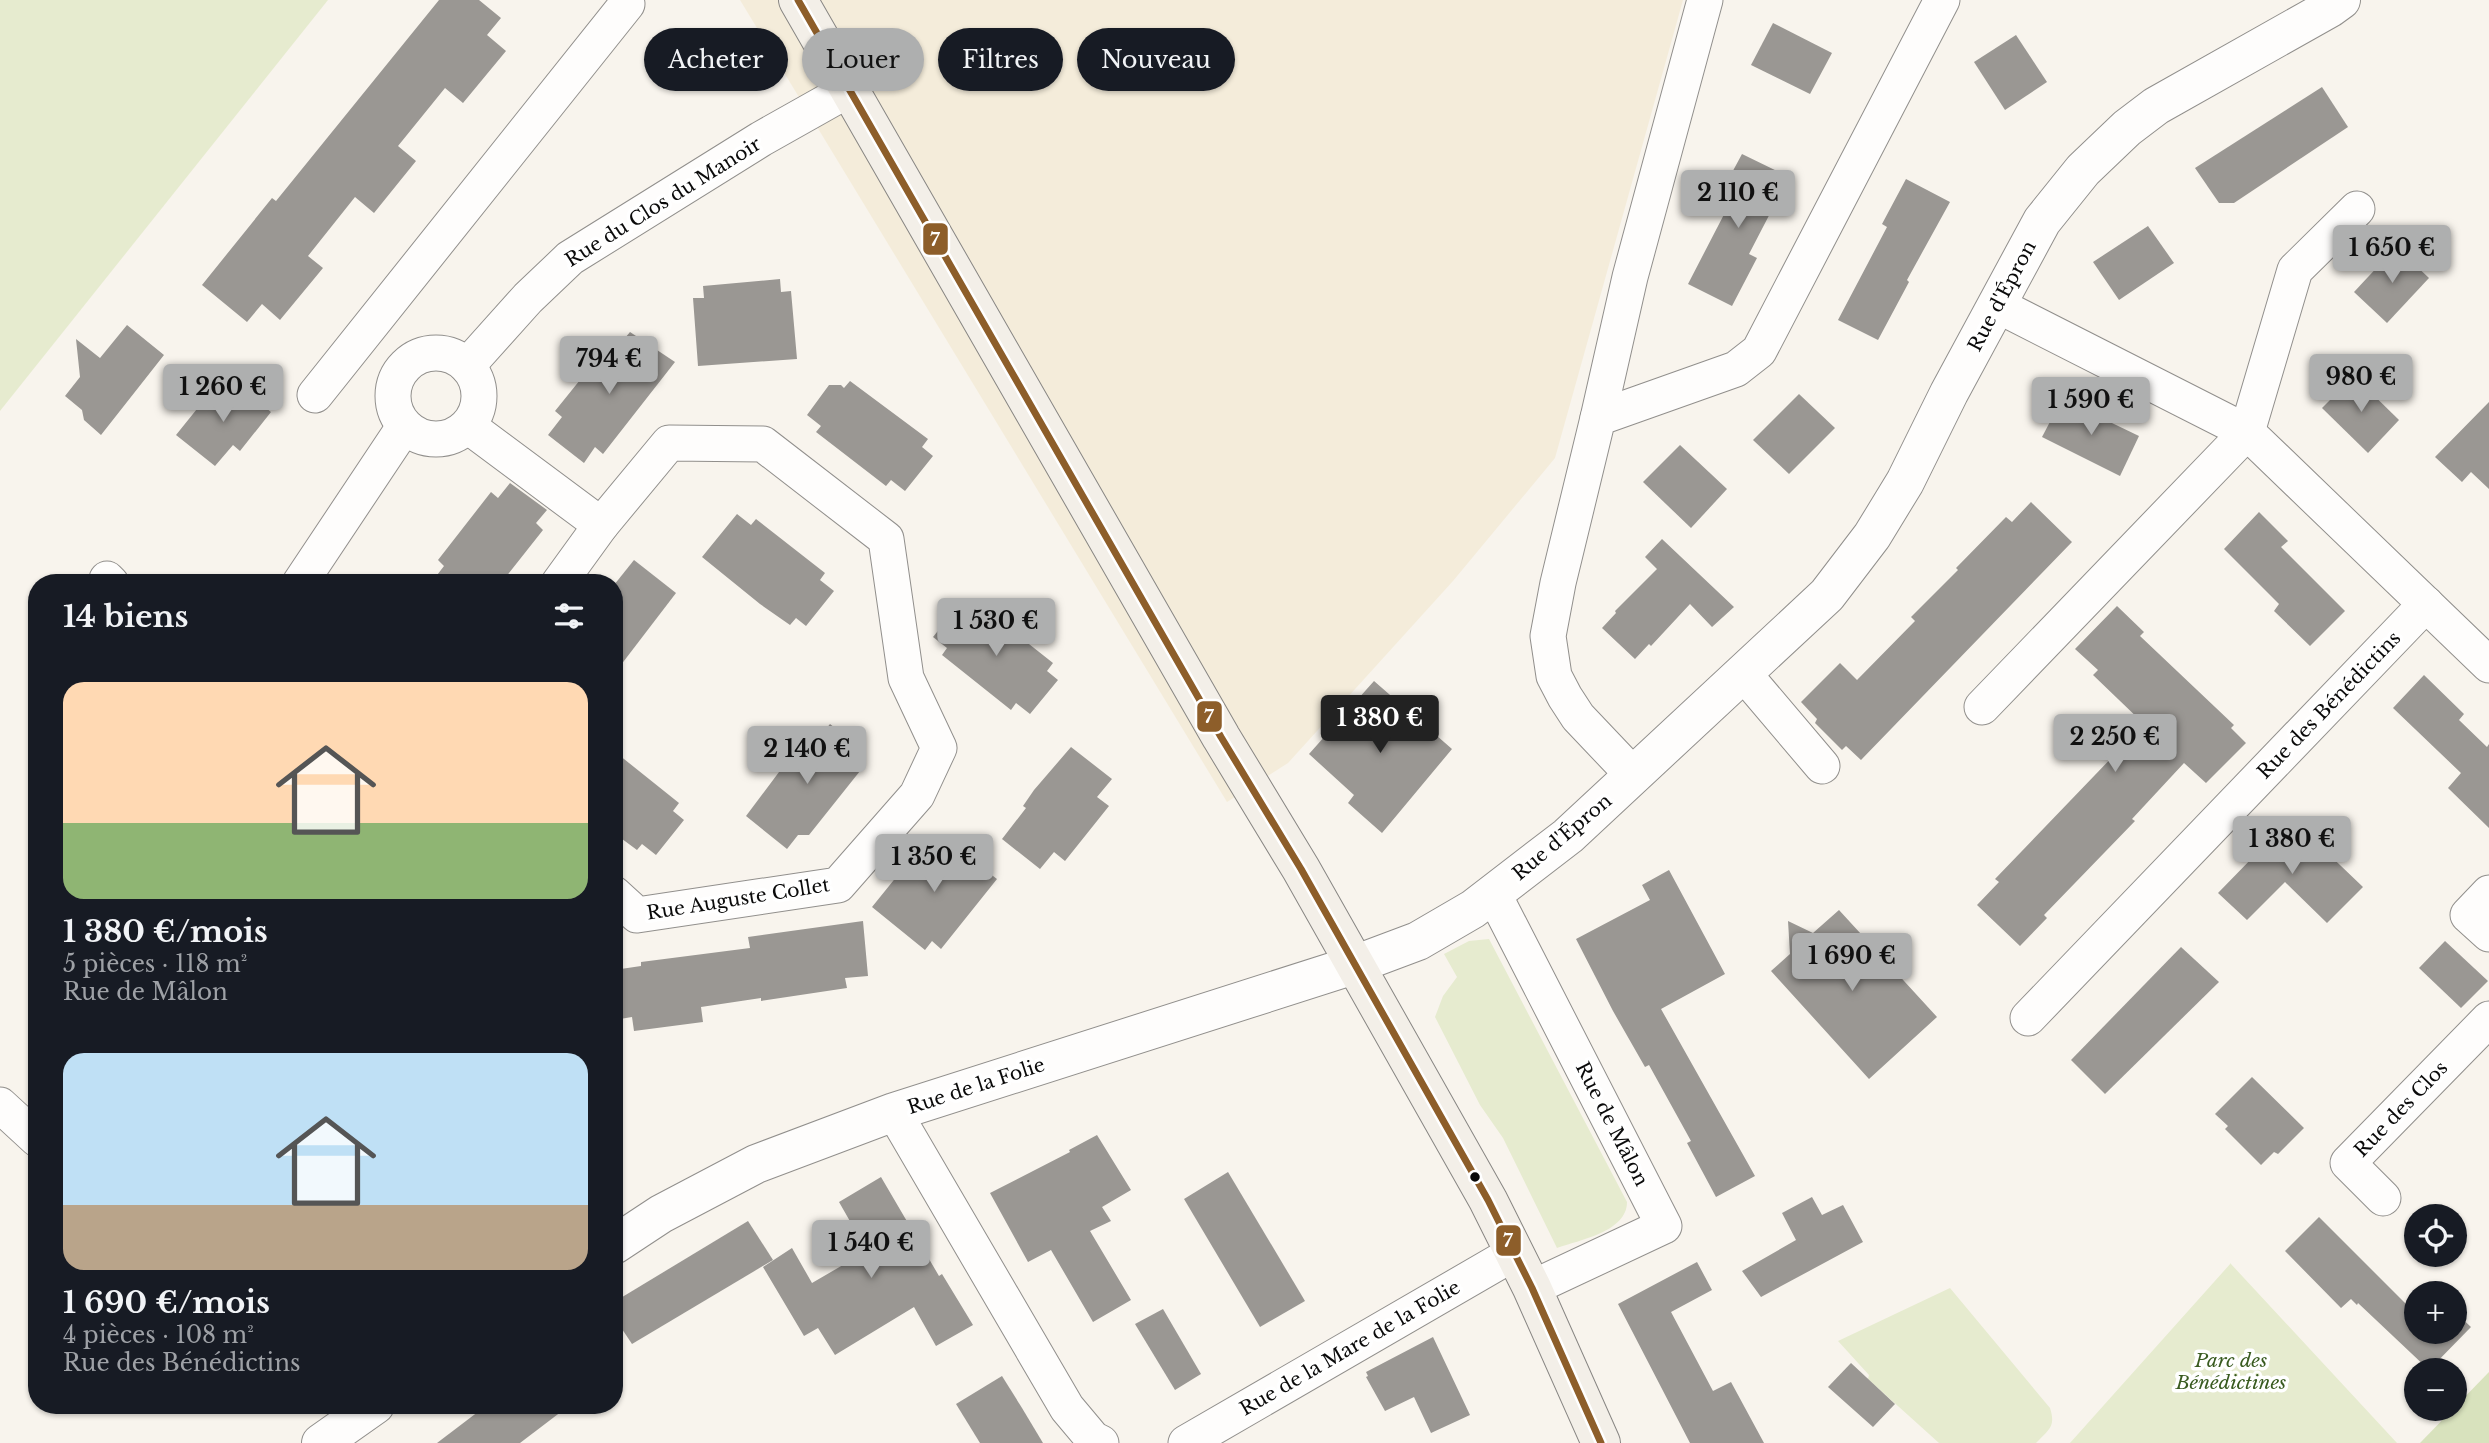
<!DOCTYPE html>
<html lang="fr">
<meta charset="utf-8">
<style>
body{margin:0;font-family:"Libre Baskerville",serif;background:#242831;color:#f1f3f6;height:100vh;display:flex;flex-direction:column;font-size:26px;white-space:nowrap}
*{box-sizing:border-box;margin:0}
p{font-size:23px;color:#9ea1a6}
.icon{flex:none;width:38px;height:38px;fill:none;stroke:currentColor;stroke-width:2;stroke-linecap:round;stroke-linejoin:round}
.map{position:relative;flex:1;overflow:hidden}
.panel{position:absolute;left:28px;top:574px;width:595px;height:840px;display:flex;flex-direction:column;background:#171b24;border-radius:28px;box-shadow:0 2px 5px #0004}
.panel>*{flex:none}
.guide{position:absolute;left:644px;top:28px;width:665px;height:63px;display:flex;gap:14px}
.buttons{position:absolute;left:2404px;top:1204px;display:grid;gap:14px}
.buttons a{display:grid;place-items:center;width:63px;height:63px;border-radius:50%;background:#171b24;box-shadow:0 2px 5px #0004;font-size:35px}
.price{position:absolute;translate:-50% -60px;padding:0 16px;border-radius:7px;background:#aeafaf;color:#111;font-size:23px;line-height:46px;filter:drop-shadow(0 2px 4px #0008)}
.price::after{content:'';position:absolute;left:50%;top:42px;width:21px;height:16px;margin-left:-10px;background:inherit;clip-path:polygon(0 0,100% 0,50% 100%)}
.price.on{background:#222;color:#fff}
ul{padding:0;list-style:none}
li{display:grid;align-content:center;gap:14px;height:371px;padding:0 35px}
li span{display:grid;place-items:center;height:217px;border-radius:21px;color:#555}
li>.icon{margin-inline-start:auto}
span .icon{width:126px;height:126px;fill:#fffc;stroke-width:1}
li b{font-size:30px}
h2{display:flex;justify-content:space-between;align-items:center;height:84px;padding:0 35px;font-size:30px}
.pill{padding:0 24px;border-radius:32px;background:#171b24;box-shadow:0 2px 5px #0004;font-size:24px;line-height:63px}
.pill.on{background:#aeafaf;color:#111}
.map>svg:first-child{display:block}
.farmland{fill:#f4ecda}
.green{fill:#e6ebcf}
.forest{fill:#d8e2bd}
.building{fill:#9a9793}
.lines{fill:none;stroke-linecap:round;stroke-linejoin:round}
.minor-casing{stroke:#918f8c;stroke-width:37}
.tertiary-casing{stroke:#918f8c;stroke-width:40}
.secondary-casing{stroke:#888683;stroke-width:40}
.minor{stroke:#fefdfc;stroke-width:35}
.tertiary{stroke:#fefdfc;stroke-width:38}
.secondary{stroke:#f3efe8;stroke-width:38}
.bus-1-casing{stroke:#fff;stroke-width:12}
.bus-1{stroke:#8d5e2a;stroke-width:7}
.bus-dot{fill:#0a0a0a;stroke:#fff;stroke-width:2.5}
.labels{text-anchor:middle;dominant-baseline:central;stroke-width:7;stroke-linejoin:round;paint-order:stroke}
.street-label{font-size:19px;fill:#0a0a0a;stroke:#fff}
.park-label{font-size:19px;font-style:italic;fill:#395b20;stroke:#fff}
.line-badge{stroke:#fff;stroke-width:2.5}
.badge-label{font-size:19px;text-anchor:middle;font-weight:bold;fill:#fff}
</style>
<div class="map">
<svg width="2489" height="1443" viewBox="0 0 2489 1443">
<rect width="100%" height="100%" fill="#f8f4ed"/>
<path class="farmland" d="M 740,0 L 1683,0 L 1555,458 L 1453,581 L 1288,763 L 1227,802 Z"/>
<g class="green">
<path d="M 0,0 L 328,0 L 0,411 Z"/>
<path d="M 1489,939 L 1627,1202 C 1627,1232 1579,1240 1557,1248 L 1503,1138 L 1480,1105 L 1435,1017 L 1443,996 L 1457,977 L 1444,954 L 1469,941 Z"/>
<path d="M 2231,1263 L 2231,1264 L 2397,1443 L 2070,1443 Z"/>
<path d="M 1950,1288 L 2050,1408 C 2056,1427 2049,1429 2036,1443 L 1939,1443 L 1868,1379 L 1869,1375 L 1838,1341 Z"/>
</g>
<path class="forest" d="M 2489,1372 L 2489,1443 L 2420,1443 Z"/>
<g class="building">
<path d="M 439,0 L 479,0 L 501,18 L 487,35 L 506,51 L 463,103 L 445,88 L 398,146 L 416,161 L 374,213 L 355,197 L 308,256 L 323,268 L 280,320 L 262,304 L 247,322 L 202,285 L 272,198 L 276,201 Z"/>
<path d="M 1773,23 L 1832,53 L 1810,94 L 1751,65 Z"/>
<path d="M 2016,35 L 2047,82 L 2005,110 L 1974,62 Z"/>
<path d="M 2322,87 L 2348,127 L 2234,203 L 2219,203 L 2195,168 Z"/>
<path d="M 1742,154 L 1789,177 L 1749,254 L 1757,258 L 1732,306 L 1688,284 L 1732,199 L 1721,193 Z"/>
<path d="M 1906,179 L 1950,202 L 1907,280 L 1909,282 L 1878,340 L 1838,320 L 1887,227 L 1882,224 Z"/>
<path d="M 2148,226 L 2174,263 L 2119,300 L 2093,262 Z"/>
<path d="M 2396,247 L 2429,278 L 2387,323 L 2354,292 Z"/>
<path d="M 780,279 L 781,292 L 791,291 L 797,359 L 698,366 L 693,298 L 704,298 L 703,286 Z"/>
<path d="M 127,325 L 164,355 L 101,435 L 84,420 L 82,410 L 65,396 L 80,377 L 76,339 L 100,358 Z"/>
<path d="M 630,332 L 675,362 L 603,454 L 595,447 L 584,463 L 548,435 L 562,417 L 555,411 L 609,344 L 616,349 Z"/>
<path d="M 2354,376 L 2399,420 L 2368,453 L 2322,408 Z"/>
<path d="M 850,381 L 928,439 L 922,447 L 933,456 L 905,491 L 891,480 L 886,486 L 816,432 L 821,426 L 807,415 L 829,385 L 841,385 L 844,388 Z"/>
<path d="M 239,386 L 271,412 L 240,451 L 233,445 L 215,466 L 176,435 L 213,389 L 227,401 Z"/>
<path d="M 1799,394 L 1835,428 L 1789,474 L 1753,440 Z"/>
<path d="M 2062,399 L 2139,436 L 2120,476 L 2042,437 Z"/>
<path d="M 2489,402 L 2489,489 L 2471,472 L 2462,482 L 2435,457 Z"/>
<path d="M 1680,445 L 1727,489 L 1691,528 L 1643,482 Z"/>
<path d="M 510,483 L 547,510 L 536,523 L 543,530 L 501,583 L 431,583 L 444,566 L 438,560 L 491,492 L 498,498 Z"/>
<path d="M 2031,502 L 2072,542 L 1861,760 L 1846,746 L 1842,750 L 1815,723 L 1817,719 L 1801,702 L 1840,663 L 1857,680 L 1915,621 L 1911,617 L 1958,570 L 1956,568 L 2006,517 L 2012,522 Z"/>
<path d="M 2259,512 L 2288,541 L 2281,547 L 2345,611 L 2310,646 L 2274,611 L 2279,604 L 2224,549 Z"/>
<path d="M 737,514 L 751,525 L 756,519 L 825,573 L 820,580 L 834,591 L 806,626 L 796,618 L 790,625 L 760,604 L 702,557 Z"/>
<path d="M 1662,539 L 1734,607 L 1712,627 L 1690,604 L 1651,646 L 1649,644 L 1635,659 L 1602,628 L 1616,613 L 1615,611 L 1657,569 L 1645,557 Z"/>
<path d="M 634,560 L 676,593 L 614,674 L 614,585 Z"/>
<path d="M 961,602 L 971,610 L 977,603 L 1053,663 L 1047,671 L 1058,680 L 1030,714 L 1016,703 L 1011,710 L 942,655 L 947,648 L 933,637 Z"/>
<path d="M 2117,606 L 2144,632 L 2140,636 L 2234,725 L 2231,728 L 2246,743 L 2206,783 L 2184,763 L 2132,819 L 2135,821 L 2044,915 L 2047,918 L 2020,946 L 1977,905 L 1999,882 L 1995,879 L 2144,724 L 2093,675 L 2098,670 L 2075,649 Z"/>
<path d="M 2424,675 L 2464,714 L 2459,720 L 2487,747 L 2489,744 L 2489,828 L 2448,788 L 2461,773 L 2393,708 Z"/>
<path d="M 1374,681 L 1452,749 L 1382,833 L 1348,803 L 1354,795 L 1309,754 Z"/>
<path d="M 830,724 L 865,752 L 853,766 L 860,771 L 809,835 L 798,835 L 787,849 L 746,816 L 812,728 L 821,735 Z"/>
<path d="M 1071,747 L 1112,779 L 1097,797 L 1109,806 L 1065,861 L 1054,852 L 1040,869 L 1002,839 L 1026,808 L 1023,806 L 1034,790 Z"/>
<path d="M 614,751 L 679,803 L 673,811 L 684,820 L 656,855 L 642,844 L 637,850 L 614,833 Z"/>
<path d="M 2295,822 L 2363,887 L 2327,923 L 2285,882 L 2247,920 L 2218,893 L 2256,854 L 2253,852 L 2276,828 L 2283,835 Z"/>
<path d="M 943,838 L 997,879 L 941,949 L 932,941 L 925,950 L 872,907 L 927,839 L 936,847 Z"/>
<path d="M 1669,870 L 1725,974 L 1661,1009 L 1755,1176 L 1716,1197 L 1687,1143 L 1691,1141 L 1649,1065 L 1645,1067 L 1613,1011 L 1576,939 L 1650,900 L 1642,885 Z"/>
<path d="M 1839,910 L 1937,1017 L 1869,1079 L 1771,971 L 1790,954 L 1788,921 L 1813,933 Z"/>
<path d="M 863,921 L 868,976 L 845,978 L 847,988 L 761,1001 L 761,998 L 701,1007 L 703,1022 L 634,1031 L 632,1017 L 614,1020 L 614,970 L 641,966 L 641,962 L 750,948 L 748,937 Z"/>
<path d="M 2445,941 L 2488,981 L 2461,1008 L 2419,968 Z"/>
<path d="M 2181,947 L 2219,982 L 2105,1094 L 2071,1060 Z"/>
<path d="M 2252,1077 L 2304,1128 L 2278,1154 L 2274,1152 L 2261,1165 L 2225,1129 L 2228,1126 L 2215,1114 Z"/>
<path d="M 1097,1135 L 1131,1190 L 1102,1207 L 1111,1221 L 1090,1231 L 1131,1300 L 1093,1322 L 1051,1250 L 1028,1262 L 990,1193 L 1070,1152 L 1069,1150 Z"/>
<path d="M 1228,1172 L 1305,1301 L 1260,1327 L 1184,1199 Z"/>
<path d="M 881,1177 L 939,1276 L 942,1274 L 973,1325 L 936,1346 L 914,1307 L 835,1355 L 818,1328 L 804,1336 L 763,1267 L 792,1248 L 812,1283 L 867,1251 L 839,1202 Z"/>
<path d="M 1812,1197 L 1822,1215 L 1843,1205 L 1863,1242 L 1761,1297 L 1742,1271 L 1796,1240 L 1782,1213 Z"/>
<path d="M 2319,1217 L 2417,1315 L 2417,1332 L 2455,1332 L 2455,1312 L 2471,1327 L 2429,1370 L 2358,1303 L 2357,1305 L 2351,1299 L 2341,1308 L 2285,1251 Z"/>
<path d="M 748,1221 L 773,1260 L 632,1344 L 614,1317 L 614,1302 Z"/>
<path d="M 1697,1262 L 1712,1290 L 1671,1312 L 1713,1391 L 1731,1382 L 1764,1443 L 1690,1443 L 1618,1304 Z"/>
<path d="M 1163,1309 L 1201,1374 L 1175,1390 L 1135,1324 Z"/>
<path d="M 1433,1337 L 1470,1415 L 1431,1433 L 1414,1397 L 1385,1411 L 1366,1377 L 1368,1376 L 1366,1372 Z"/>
<path d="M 1851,1363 L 1895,1404 L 1873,1427 L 1828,1387 Z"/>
<path d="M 1002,1376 L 1022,1408 L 1043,1443 L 980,1443 L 956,1404 Z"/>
<path d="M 487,1405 L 570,1405 L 520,1443 L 437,1443 Z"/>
</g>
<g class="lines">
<g class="minor-casing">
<g id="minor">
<path d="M 1997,305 L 2247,432 L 2489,665"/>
<circle cx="436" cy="396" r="43"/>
<path d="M 467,366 L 528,298 L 570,258 L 761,139 L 848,90"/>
<path d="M 315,395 L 627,4"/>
<path d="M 1598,418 L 1630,277 L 1705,0"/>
<path d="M 468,426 L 601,525"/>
<path d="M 107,579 L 111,583"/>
<path d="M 300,583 L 404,427"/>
<path d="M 559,583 L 601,525 L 669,443 L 763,444 L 886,539 L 906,678 L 939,748 L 917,795 L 838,885 L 637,915 L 614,894"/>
<path d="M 1744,674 L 1822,766"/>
<path d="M 1982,707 L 2247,432 L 2295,270 L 2357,209"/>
<path d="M 1634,776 L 1578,717 L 1565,697 L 1554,676 L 1548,636 L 1558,583 L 1598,418 L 1736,369 L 1759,351 L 1942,0"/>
<path d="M 1493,893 L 1664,1226 L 1532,1288"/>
<path d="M 2489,893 L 2468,915 L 2489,934"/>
<path d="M 2028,1018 L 2426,604"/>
<path d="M 0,1105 L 37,1139"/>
<path d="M 894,1112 L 1067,1408 L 1093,1439 L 1101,1443"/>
<path d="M 2383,1198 L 2348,1163 L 2489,1019"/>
<path d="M 1186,1443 L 1514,1253"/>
</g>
</g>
<g class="tertiary-casing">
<g id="tertiary">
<path d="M 614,1245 L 661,1214 L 756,1164 L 894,1112 L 1354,965 L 1418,941 L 1473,909 L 1568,836 L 1827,595 L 1872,536 L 1905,482 L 1949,393 L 2042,221 L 2083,170 L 2127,128 L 2156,106 L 2330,8 L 2341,0"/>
<path d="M 321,1443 L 375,1405"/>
</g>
</g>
<g class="secondary-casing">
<path id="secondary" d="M 798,0 L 1221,737 L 1301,869 L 1488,1200 L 1532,1288 L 1601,1443"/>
</g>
<use href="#minor" class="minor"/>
<use href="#tertiary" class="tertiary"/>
<use href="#secondary" class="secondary"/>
<g class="bus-1-casing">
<path id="bus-1" d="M 798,0 L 1221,737 L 1301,869 L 1488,1200 L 1532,1288 L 1601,1443"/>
</g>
<use href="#bus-1" class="bus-1"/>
</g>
<circle class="bus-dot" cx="1475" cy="1177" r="6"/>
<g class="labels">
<g class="street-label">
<text transform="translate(663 202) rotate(-32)">Rue du Clos du Manoir</text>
<text transform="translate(2002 296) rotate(-62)">Rue d'Épron</text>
<text transform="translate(2329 705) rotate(-46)">Rue des Bénédictins</text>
<text transform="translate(1562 837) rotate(-40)">Rue d'Épron</text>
<text transform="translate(738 899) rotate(-9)">Rue Auguste Collet</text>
<text transform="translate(976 1086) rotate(-18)">Rue de la Folie</text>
<text transform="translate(2401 1109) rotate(-46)">Rue des Clos</text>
<text transform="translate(1612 1124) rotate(63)">Rue de Mâlon</text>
<text transform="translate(1350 1348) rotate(-30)">Rue de la Mare de la Folie</text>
</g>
<g class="park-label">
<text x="2231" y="1360">Parc des<tspan x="2231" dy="22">Bénédictines</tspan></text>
</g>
</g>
<g class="line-badge">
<rect x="922" y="222" width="27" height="34" rx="7" fill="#8d5e2a"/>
<rect x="1196" y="700" width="27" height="33" rx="7" fill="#8d5e2a"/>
<rect x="1495" y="1224" width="27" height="33" rx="7" fill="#8d5e2a"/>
</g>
<g class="badge-label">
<text x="935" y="246">7</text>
<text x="1209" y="723">7</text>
<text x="1508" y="1247">7</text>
</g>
</svg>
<div class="buttons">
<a><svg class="icon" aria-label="locate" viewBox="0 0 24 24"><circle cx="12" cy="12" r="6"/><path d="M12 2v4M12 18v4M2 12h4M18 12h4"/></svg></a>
<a>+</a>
<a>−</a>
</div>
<b class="price" style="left:1738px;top:230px">2 110 €</b>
<b class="price" style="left:2392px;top:285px">1 650 €</b>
<b class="price" style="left:609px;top:396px">794 €</b>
<b class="price" style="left:2361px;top:414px">980 €</b>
<b class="price" style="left:223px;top:424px">1 260 €</b>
<b class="price" style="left:2091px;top:437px">1 590 €</b>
<b class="price" style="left:996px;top:658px">1 530 €</b>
<b class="price on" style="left:1380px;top:755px">1 380 €</b>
<b class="price" style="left:2115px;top:774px">2 250 €</b>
<b class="price" style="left:807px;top:786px">2 140 €</b>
<b class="price" style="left:2292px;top:876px">1 380 €</b>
<b class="price" style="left:934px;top:894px">1 350 €</b>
<b class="price" style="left:1852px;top:993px">1 690 €</b>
<b class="price" style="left:871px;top:1280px">1 540 €</b>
<div class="guide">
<a class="pill">Acheter</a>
<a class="pill on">Louer</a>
<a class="pill">Filtres</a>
<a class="pill">Nouveau</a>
</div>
<section class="panel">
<h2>14 biens<svg class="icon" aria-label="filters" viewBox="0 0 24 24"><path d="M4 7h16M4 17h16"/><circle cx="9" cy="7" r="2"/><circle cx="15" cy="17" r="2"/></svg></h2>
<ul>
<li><span style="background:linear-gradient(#ffd9b3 65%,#8fb573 0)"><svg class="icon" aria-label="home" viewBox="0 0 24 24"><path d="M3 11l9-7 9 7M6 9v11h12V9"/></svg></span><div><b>1 380 €/mois</b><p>5 pièces · 118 m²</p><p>Rue de Mâlon</p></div></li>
<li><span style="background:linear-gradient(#bfe0f5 70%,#b9a48a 0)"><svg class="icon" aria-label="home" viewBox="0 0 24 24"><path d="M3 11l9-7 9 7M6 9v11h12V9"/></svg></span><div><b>1 690 €/mois</b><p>4 pièces · 108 m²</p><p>Rue des Bénédictins</p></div></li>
</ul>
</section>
</div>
